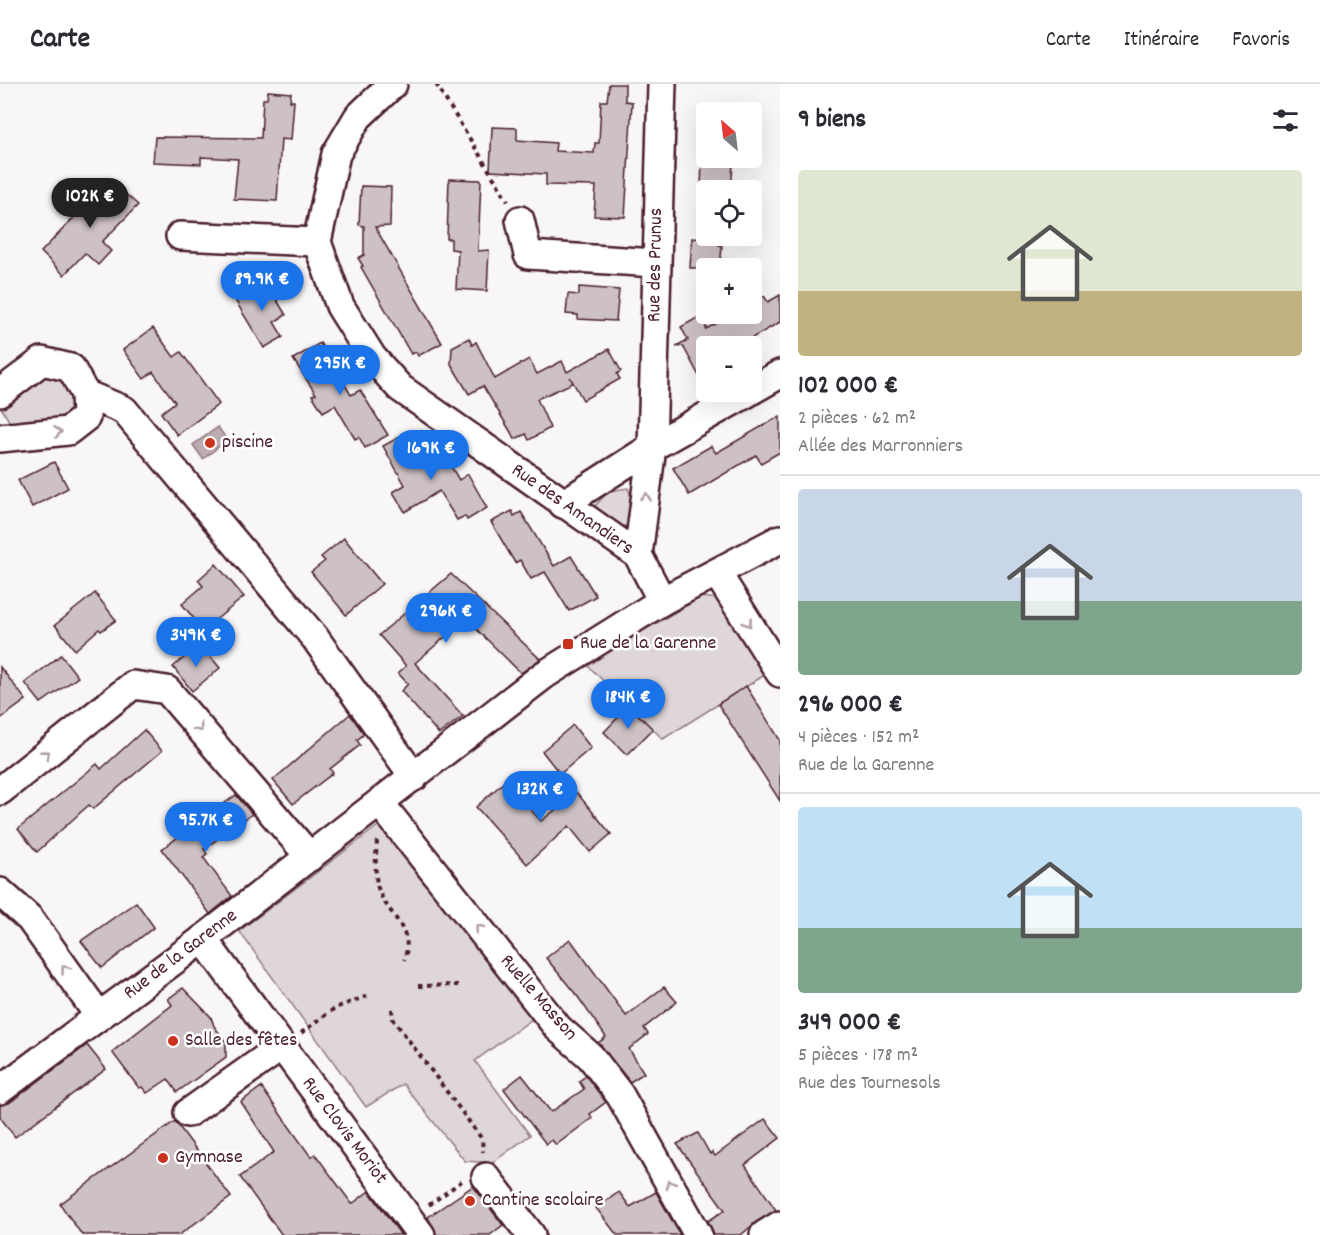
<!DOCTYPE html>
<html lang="fr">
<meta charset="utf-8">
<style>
body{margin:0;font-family:Dekko,sans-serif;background:#f2f2f3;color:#2b2b33;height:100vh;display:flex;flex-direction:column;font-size:22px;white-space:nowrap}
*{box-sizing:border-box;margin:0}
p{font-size:20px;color:#7c7c81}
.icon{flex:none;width:33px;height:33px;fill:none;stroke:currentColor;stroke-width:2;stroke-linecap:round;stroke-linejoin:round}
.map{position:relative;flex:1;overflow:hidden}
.details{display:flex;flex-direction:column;background:#fff;width:540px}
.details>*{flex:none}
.needle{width:39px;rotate:332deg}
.fabs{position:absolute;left:696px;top:18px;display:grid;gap:12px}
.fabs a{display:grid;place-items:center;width:66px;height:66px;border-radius:6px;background:#fff;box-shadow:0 6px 24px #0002;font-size:30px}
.price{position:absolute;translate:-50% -51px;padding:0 14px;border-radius:21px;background:#1a73e8;color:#fff;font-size:20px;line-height:39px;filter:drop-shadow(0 2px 3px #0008)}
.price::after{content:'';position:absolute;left:50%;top:36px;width:18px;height:14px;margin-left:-9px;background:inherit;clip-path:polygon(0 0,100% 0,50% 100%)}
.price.active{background:#222;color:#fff}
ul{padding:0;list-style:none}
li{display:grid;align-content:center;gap:12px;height:318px;padding:0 18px}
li+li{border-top:2px solid #e1e1e2}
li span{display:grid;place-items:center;height:186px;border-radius:6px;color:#555}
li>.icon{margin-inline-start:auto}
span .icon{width:108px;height:108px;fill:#fffc;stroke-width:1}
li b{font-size:26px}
h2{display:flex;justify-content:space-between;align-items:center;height:72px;padding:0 18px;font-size:26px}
header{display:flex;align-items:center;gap:36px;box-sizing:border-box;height:84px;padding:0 30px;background:#fff;border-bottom:2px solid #e1e1e2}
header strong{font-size:28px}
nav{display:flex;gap:33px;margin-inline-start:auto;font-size:21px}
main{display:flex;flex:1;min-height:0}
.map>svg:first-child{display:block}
.green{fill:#ded6d9;stroke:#947a82;stroke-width:1.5}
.water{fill:#bdadb0;stroke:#8f747b;stroke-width:1.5}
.building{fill:#cdc1c4;stroke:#4a1f2b;stroke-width:1.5}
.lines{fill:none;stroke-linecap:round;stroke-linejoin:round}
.minor-casing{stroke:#4a1f2b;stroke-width:32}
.path{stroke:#4a1f2b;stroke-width:4;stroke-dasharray:4.5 4.5;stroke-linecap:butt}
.minor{stroke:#fff;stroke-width:27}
.oneway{stroke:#ae9aa0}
.poi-dot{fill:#c8321e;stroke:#fff;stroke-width:2}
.labels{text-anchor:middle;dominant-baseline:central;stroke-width:5;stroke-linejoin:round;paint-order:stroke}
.street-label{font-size:20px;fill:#4a1f2b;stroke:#fff}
.poi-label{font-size:20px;fill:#4a1f2b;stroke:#fff;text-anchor:start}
</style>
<header>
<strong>Carte</strong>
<nav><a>Carte</a><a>Itinéraire</a><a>Favoris</a></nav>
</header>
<main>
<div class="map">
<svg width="780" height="1151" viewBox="0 0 780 1151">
<rect width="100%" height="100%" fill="#f8f6f7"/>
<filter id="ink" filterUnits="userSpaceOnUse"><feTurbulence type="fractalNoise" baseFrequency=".0167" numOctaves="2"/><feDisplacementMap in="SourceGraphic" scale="12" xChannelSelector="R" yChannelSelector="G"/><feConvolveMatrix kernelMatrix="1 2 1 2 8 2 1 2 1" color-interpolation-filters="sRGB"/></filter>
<g filter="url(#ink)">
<g class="green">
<path d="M 48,287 L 71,300 L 77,319 L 70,332 L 15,347 L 0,322 L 25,300 Z"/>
<path d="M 628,404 L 633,417 L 628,442 L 610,442 L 593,424 L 609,407 Z"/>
<path d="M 701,513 L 726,516 L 771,587 L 663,655 L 586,580 Z"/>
<path d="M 382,739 L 536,932 L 475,977 L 530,1051 L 492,1079 L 465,1077 L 403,1000 L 366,1023 L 239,847 Z"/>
</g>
<path class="water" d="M 218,343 L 227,356 L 203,375 L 193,361 Z"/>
<g class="building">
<path d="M 609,0 L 625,0 L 625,17 L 632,18 L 625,133 L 594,132 L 596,102 L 546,101 L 546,90 L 490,87 L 492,43 L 517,44 L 517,56 L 556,59 L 555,67 L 594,69 L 595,59 L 599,59 L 601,17 L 607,17 Z"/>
<path d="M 268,7 L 291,9 L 290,17 L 294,17 L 291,56 L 281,55 L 277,117 L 234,115 L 238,75 L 201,73 L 201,80 L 153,78 L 155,53 L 261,54 L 263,15 L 267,15 Z"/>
<path d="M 702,74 L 725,74 L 724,79 L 733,80 L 731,106 L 701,106 Z"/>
<path d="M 449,95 L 481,96 L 478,167 L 489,166 L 487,207 L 456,205 L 458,166 L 451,165 L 451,155 L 447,155 Z"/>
<path d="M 110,96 L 138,121 L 102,158 L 111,167 L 98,181 L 85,169 L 64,191 L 41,168 Z"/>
<path d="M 361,102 L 391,103 L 390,142 L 375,143 L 442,259 L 418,272 L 416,268 L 411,270 L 361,183 L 363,182 L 358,174 L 364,171 L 364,142 L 359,141 Z"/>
<path d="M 692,154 L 719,155 L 719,161 L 722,162 L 720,184 L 690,184 Z"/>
<path d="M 264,195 L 286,231 L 274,238 L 283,253 L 264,264 L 235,216 L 239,214 L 236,210 Z"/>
<path d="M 579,203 L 619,206 L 616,237 L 578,235 L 578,231 L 566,230 L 568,210 L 579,211 Z"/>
<path d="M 780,211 L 780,238 L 738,262 L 706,262 L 706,305 L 683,262 L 676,262 L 688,256 L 681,243 L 706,229 L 706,245 L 734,230 L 752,230 L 752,219 L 764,212 L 768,218 Z"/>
<path d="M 153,244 L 174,273 L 181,268 L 219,320 L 177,351 L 161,329 L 175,318 L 153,288 L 144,295 L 123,266 Z"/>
<path d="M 469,254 L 472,261 L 476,258 L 495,295 L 529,275 L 537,290 L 562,277 L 567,288 L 609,265 L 621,287 L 617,290 L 620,295 L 583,316 L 570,293 L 573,299 L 537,315 L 550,344 L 529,356 L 526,350 L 515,355 L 483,302 L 469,310 L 451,280 L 452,263 Z"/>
<path d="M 320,259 L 351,311 L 360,306 L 388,351 L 365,364 L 359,353 L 355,355 L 335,321 L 323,328 L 312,311 L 316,310 L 293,275 Z"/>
<path d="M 780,332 L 780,368 L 761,379 L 756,371 L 689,411 L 673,384 L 711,362 L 716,369 Z"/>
<path d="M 403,351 L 405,356 L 413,352 L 432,385 L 448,377 L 459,396 L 468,390 L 487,424 L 467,436 L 465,432 L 457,436 L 439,407 L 405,428 L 393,408 L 405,401 L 383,362 Z"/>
<path d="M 54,378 L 68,404 L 32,423 L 18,396 Z"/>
<path d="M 512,427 L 514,432 L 521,428 L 554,482 L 571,472 L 596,512 L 569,527 L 545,488 L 531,495 L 520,476 L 515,479 L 491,438 Z"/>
<path d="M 344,454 L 382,500 L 346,531 L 311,488 L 325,477 L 321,473 Z"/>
<path d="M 216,480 L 244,513 L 203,546 L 182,520 L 203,502 L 198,496 Z"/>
<path d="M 451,490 L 540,575 L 521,589 L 466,535 L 415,579 L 463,632 L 439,650 L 401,607 L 408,600 L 398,589 L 406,582 L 379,551 Z"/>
<path d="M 95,509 L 116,536 L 101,547 L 99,545 L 75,566 L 55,541 Z"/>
<path d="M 200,560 L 220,584 L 192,607 L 173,583 Z"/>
<path d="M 61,571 L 78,593 L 41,619 L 25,599 Z"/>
<path d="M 0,583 L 26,616 L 0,635 Z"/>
<path d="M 746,602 L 780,656 L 780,717 L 718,620 Z"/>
<path d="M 629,622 L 653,645 L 627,671 L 604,648 Z"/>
<path d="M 350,630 L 364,650 L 357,656 L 360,661 L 330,685 L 333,689 L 293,720 L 273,696 Z"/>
<path d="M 573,641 L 591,664 L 560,690 L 542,667 Z"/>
<path d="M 144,646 L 162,667 L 93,725 L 89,721 L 81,728 L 37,768 L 18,745 L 97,680 L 101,685 Z"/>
<path d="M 505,697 L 541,737 L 577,709 L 611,750 L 590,768 L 569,742 L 527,780 L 476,723 Z"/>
<path d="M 236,711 L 252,730 L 204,765 L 207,770 L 203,773 L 232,812 L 210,830 L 162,765 Z"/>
<path d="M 136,818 L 154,843 L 102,884 L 81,857 Z"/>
<path d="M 570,855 L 626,932 L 664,903 L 677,918 L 644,944 L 648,950 L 629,965 L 644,989 L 630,998 L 598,959 L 606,953 L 578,913 L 546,874 Z"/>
<path d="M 183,904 L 211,933 L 214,942 L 226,958 L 226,973 L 177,1008 L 168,995 L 147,1009 L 142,1003 L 139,1004 L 112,968 L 172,921 L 168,915 Z"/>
<path d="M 87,961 L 106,985 L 15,1053 L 0,1033 L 0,1021 L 9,1019 Z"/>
<path d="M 522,991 L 551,1028 L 584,1005 L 579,997 L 586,992 L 606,1018 L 590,1030 L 592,1034 L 556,1061 L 552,1056 L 546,1060 L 504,1005 Z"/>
<path d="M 261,1003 L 311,1073 L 315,1070 L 352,1120 L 369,1107 L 401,1151 L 282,1151 L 240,1093 L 274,1068 L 241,1018 Z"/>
<path d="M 765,1035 L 780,1054 L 745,1081 L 776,1126 L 756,1138 L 741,1151 L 714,1151 L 708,1137 L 725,1126 L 677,1060 L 698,1049 L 710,1070 L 712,1068 L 715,1072 Z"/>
<path d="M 175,1037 L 231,1113 L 179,1151 L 82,1151 L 60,1120 Z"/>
<path d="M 473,1102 L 503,1141 L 490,1151 L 436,1151 L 428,1133 Z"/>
<path d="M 619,1108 L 630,1123 L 656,1108 L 680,1151 L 617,1151 L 596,1124 Z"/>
</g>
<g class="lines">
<g class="minor-casing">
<g id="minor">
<path d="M 393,0 L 358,33 L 336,70 L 317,158 L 340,222 L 372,273 L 400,304 L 638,471 L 662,517"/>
<path d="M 520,136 L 528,171 L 656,179"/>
<path d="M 180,152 L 317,158"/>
<path d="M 752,306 L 780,290"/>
<path d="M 0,309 L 42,277 L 71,284 L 85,310 L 86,333 L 68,347 L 0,354"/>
<path d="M 85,310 L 124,326 L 315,554 L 414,693"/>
<path d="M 652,363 L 662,0"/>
<path d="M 652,363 L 749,308"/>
<path d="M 563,420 L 652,363 L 638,471"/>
<path d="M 717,489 L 780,589"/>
<path d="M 0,707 L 133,601 L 167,606 L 310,773"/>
<path d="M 380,719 L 558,944 L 591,973 L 620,1011 L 698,1151"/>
<path d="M 0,808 L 30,835 L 99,932"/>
<path d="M 203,855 L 421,1151"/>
<path d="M 0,1006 L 203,855 L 544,591 L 662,517 L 780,455"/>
<path d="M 188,1029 L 281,963"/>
<path d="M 486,1093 L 531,1151"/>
<path d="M 764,1151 L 780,1141"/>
</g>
</g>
<g class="path">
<path d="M 436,0 L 508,117"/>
<path d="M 377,757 C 376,773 374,788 378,804 C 386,830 416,845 404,876"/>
<path d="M 418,902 L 458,901"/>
<path d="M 392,925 L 393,935 L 482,1055 L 483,1068"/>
<path d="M 301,949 L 335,924 L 370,911"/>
<path d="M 429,1121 L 462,1097"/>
</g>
<use href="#minor" class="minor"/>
</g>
<defs><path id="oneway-chevron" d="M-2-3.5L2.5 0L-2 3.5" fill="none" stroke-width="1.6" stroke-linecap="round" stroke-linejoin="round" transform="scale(1.5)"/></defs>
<g class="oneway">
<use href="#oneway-chevron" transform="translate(58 348) rotate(-7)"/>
<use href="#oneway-chevron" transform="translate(646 413) rotate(-82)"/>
<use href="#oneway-chevron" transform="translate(748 539) rotate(58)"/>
<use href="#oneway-chevron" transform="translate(199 644) rotate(50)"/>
<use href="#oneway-chevron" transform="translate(46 670) rotate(-38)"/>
<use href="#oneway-chevron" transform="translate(479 844) rotate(-128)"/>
<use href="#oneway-chevron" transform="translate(65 885) rotate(-126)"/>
<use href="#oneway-chevron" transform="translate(670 1100) rotate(-119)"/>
</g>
</g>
<g class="poi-dot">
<circle cx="210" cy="359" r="6"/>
<rect x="562" y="554" width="12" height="12" rx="3"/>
<circle cx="173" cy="957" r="6"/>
<circle cx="163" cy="1074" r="6"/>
<circle cx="470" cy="1117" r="6"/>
</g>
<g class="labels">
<g class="street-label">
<text transform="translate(656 181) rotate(-89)">Rue des Prunus</text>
<text transform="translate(572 426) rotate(35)">Rue des Amandiers</text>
<text transform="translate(181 871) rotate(-37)">Rue de la Garenne</text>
<text transform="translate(538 914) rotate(49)">Ruelle Masson</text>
<text transform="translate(344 1047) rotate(53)">Rue Clovis Moriot</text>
</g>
<g class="poi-label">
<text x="222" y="359">piscine</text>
<text x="580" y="560">Rue de la Garenne</text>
<text x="185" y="957">Salle des fêtes</text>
<text x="175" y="1074">Gymnase</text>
<text x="482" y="1117">Cantine scolaire</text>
</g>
</g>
</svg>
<div class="fabs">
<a><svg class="needle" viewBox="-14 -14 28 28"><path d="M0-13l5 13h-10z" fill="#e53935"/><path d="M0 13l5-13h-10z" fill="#7c7c81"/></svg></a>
<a><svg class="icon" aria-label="locate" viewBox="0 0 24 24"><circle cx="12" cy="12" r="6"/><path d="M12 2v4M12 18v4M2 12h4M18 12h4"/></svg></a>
<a>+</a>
<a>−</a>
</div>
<b class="price active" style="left:90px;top:145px">102K €</b>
<b class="price" style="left:262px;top:228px">89.9K €</b>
<b class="price" style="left:340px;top:312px">295K €</b>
<b class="price" style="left:431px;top:397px">169K €</b>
<b class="price" style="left:446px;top:560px">296K €</b>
<b class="price" style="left:196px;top:584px">349K €</b>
<b class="price" style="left:628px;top:646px">184K €</b>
<b class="price" style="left:540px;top:738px">132K €</b>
<b class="price" style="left:206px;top:769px">95.7K €</b>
</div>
<section class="details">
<h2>9 biens<svg class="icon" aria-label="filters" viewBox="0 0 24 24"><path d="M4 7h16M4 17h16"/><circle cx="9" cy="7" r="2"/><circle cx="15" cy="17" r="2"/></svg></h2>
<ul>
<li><span style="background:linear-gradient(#dfe7d0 65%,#c2b280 0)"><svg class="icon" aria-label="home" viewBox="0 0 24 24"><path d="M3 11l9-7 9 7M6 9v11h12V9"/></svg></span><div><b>102 000 €</b><p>2 pièces · 62 m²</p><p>Allée des Marronniers</p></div></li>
<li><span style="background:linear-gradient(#c9d6e8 60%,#7fa58c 0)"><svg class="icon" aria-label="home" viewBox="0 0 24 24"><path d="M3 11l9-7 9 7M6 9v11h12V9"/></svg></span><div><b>296 000 €</b><p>4 pièces · 152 m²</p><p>Rue de la Garenne</p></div></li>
<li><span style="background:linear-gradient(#bfe0f5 65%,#7fa58c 0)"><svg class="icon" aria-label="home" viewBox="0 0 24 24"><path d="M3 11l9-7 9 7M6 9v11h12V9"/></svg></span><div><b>349 000 €</b><p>5 pièces · 178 m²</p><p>Rue des Tournesols</p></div></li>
</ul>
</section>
</main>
